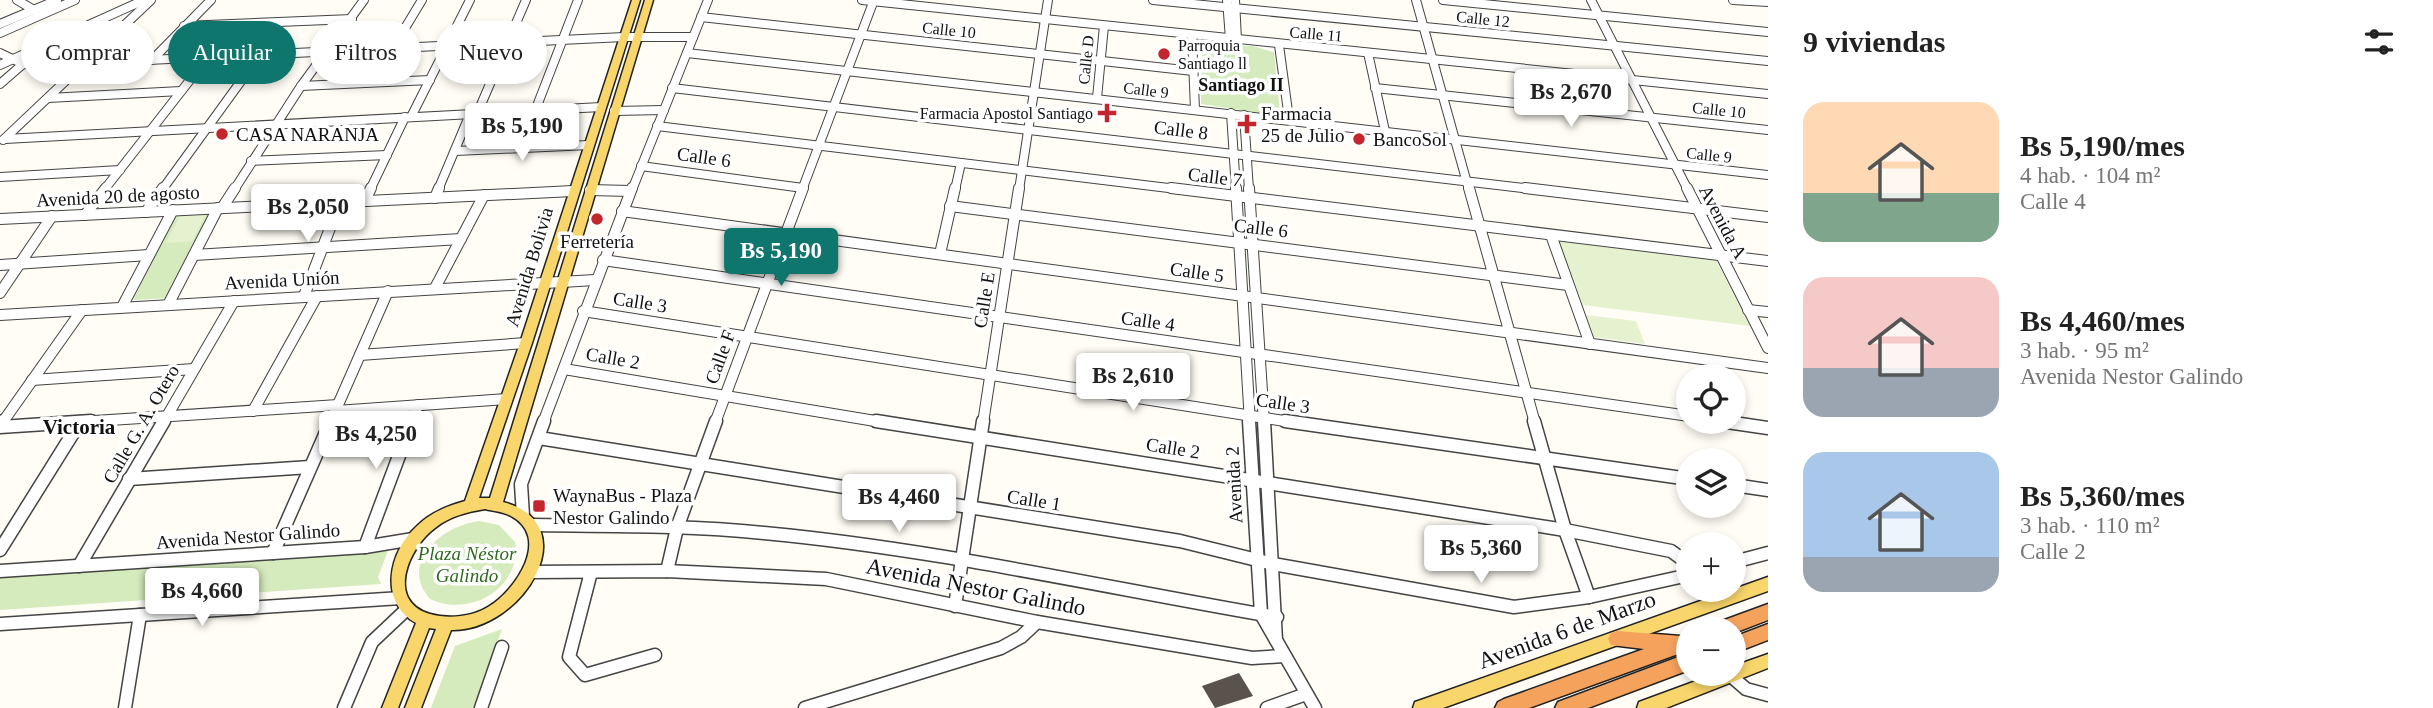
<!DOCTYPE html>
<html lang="es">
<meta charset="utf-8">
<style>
body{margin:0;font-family:"Times New Roman",serif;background:#f2f2f2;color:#222;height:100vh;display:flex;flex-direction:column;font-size:26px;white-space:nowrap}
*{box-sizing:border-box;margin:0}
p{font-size:23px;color:#767676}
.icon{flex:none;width:38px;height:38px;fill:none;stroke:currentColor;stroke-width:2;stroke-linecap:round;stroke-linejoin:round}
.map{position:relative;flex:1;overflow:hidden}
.sheet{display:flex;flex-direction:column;background:#fff;width:665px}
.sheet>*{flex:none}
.guide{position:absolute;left:21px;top:21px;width:665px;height:63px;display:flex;gap:14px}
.controls{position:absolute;left:1676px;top:364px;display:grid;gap:14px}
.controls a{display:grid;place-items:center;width:70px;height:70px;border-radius:50%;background:#fff;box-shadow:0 4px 10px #0003;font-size:35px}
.price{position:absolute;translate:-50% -60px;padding:0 16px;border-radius:7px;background:#fff;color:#222;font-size:23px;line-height:46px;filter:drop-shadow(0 2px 4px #0008)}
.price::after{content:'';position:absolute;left:50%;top:42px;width:21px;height:16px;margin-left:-10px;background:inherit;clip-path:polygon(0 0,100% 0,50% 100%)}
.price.on{background:#0f766e;color:#fff}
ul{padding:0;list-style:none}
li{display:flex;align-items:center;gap:21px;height:175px;padding:0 35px}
li span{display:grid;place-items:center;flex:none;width:196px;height:140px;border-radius:21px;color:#555}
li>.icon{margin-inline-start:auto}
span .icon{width:84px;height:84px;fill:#fffc;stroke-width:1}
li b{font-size:30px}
h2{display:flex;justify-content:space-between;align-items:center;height:84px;padding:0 35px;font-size:30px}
.pill{padding:0 24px;border-radius:32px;background:#fff;box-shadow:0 4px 10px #0003;font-size:24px;line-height:63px}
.pill.on{background:#0f766e;color:#fff}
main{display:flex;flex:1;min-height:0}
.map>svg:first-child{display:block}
.green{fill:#d5ebbd}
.pitch{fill:#e6f2cf}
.building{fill:#5a524d}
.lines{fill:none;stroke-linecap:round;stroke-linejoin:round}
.minor-far2-casing{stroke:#444;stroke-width:10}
.minor-far1-casing{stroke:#444;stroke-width:12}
.minor-casing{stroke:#444;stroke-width:15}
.major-casing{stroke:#222;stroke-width:3}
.highway-casing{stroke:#222;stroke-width:3}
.minor-far2{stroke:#fff;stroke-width:8}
.minor-far1{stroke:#fff;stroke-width:10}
.minor{stroke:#fff;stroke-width:12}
.major{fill:#f9d66b;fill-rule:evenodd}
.highway{fill:#f5a25d;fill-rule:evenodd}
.poi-dot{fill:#c4262e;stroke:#fff;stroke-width:2.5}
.labels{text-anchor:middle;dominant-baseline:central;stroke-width:7;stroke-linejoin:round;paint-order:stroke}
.far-street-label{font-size:16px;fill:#111;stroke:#fff}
.far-poi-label{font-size:16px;fill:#111;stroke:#fff;text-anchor:start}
.far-neighbourhood-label{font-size:18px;font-weight:bold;fill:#111;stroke:#fff}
.poi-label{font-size:19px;fill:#111;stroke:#fff;text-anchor:start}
.street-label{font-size:19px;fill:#111;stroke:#fff}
.park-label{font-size:19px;font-style:italic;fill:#2f6b1f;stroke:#fff}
.neighbourhood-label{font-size:21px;font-weight:bold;fill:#111;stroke:#fff}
.near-street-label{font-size:23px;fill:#111;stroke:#fff}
</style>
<main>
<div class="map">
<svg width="1768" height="708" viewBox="0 0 1768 708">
<rect width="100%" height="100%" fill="#fffdf5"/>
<g class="green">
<path d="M 1202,43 C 1219,46 1236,45 1252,46 C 1259,47 1266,51 1274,52 L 1280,113 L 1274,115 L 1201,104 Z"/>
<path d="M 211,213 L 169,298 L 133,300 L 175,216 Z"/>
<path d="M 479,521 L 499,525 L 515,542 C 522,588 470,618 430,599 C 398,562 442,526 479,521 Z"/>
<path d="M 389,548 L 378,577 L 381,584 L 0,610 L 0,574 Z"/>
<path d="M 502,629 L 474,708 L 431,708 L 455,646 Z"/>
</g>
<g class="pitch">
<path d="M 206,214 L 192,241 L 166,243 L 180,216 Z"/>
<path d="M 1559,241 L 1716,260 L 1750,326 L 1583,305 Z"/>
<path d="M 1586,315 L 1636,321 L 1645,344 L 1594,337 Z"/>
</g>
<path class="building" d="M 1239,673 L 1253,696 L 1215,708 L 1202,686 Z"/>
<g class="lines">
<g class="minor-far2-casing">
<g id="minor-far2">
<path d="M 17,0 L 34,10"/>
<path d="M 862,0 L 1768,94"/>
<path d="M 1153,0 L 1768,61"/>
<path d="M 1227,0 L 1230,39"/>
<path d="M 1235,0 L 1237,40"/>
<path d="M 1416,0 L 1469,190"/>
<path d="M 1443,0 L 1768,32"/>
<path d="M 1591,0 L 1688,190"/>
<path d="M 1733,0 L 1768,2"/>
<path d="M 701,17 L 1193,71"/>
<path d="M 0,24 L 57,0"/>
<path d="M 184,26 L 352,19"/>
<path d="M 79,31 L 118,32"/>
<path d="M 0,33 L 75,0"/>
<path d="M 1192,35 L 1195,110"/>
<path d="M 1279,45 L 1289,119"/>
<path d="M 393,48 L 422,0"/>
<path d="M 0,53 L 23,64 L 80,69"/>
<path d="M 687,53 L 1768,175"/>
<path d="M 1368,53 L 1385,131"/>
<path d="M 152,60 L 211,0"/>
<path d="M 87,63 L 624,37 L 693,37"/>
<path d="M 0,65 L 144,0"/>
<path d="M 0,84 L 23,64"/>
<path d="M 301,86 L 430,80"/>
<path d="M 672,88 L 1540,190"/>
<path d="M 1375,88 L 1768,130"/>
<path d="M 48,98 L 181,91"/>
<path d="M 1097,98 L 1104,26"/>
<path d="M 535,111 L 578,0"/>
<path d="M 614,111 L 664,110"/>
<path d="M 1231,113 L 1236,190"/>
<path d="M 477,114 L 526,0"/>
<path d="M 1244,115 L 1249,190"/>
<path d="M 411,117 L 470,0"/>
<path d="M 657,126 L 1185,190"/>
<path d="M 5,139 L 601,107"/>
<path d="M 3,140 L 151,0"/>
<path d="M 455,151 L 589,145"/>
<path d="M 251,161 L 387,155"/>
<path d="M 641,166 L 803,188"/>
<path d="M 0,177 L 120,170"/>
<path d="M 104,190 L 208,57"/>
<path d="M 162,190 L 260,55"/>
<path d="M 234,190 L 301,86 L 364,0"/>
<path d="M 370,190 L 405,117"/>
<path d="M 438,190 L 470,114"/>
<path d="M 590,190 L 596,190"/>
<path d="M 632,190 L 708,0"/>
<path d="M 802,190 L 874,0"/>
<path d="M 955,190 L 961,163"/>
<path d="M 1019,190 L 1048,0"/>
</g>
</g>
<g class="minor-far1-casing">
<g id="minor-far1">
<path d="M 1171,188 L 1768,261"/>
<path d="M 1236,188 L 1250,423"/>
<path d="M 1249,188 L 1264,423"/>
<path d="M 1469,188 L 1535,423"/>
<path d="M 1525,188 L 1768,217"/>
<path d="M 1687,188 L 1768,348"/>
<path d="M 590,190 L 630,191"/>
<path d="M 435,198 L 439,188"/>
<path d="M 365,201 L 371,188"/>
<path d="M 950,206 L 1568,285"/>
<path d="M 222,208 L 235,188"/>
<path d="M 622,211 L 1768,368"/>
<path d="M 146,212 L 163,188"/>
<path d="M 85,215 L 106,188"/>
<path d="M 0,219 L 573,191"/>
<path d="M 1551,235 L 1590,344"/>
<path d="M 940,254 L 955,188"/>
<path d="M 194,255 L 461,239"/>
<path d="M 603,260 L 1689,416"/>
<path d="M 0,265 L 149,255"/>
<path d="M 435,288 L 484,195"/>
<path d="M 0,293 L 52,216"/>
<path d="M 304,296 L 340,202"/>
<path d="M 168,305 L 218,208"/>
<path d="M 122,307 L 173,210"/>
<path d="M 1748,310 L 1768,312"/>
<path d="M 583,311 L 1297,423"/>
<path d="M 0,315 L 595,280"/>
<path d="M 360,355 L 526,343"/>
<path d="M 564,369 L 887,423"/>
<path d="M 32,380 L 194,369"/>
<path d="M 253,411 L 317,296"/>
<path d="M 336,411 L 507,399"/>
<path d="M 1727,422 L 1733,423"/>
<path d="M 2,423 L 82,310"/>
<path d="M 64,423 L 338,405"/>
<path d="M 163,423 L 234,301"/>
<path d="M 330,423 L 388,291"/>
<path d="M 411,423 L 418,405"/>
<path d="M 543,423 L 632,188"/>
<path d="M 715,423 L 803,188"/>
<path d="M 983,423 L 1019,188"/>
</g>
</g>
<g class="minor-casing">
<g id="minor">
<path d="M 876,421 L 1565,530 L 1671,551 L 1689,564"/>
<path d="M 1249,421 L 1261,614 L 1315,708"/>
<path d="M 1264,421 L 1276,640"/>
<path d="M 1285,421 L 1689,479"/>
<path d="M 1534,421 L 1565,530 L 1589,597"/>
<path d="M 1727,422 L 1768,428"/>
<path d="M 0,426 L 3,421"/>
<path d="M 0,427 L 91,421"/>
<path d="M 539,438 L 1180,541 L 1273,564 L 1514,607 L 1589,597 L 1689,575"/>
<path d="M 129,479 L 310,467"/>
<path d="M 1734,485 L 1768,490"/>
<path d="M 523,516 L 521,484 L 544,421"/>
<path d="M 531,525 C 609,526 687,525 764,533 C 936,549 1107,588 1277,617"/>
<path d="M 365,547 L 412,421"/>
<path d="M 0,550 L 80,422"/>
<path d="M 273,553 L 331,421"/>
<path d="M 1734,562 L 1768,553"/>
<path d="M 79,566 L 164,421"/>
<path d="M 0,571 L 365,547 L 413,539"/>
<path d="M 667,571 L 677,528 L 716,421"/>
<path d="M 532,572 L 667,571 L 826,579 L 1037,622 L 1252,658 L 1284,656"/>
<path d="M 591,572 L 569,657 L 585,675 L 655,655"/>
<path d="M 955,606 L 983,421"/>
<path d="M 0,624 L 401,598"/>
<path d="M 1731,676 L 1746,689 L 1768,695"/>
<path d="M 125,708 L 140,615"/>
<path d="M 344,708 L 372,642 L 408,608"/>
<path d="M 481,708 L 502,647"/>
<path d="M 805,708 L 1001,648 L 1021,637 L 1037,622"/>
<path d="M 1267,708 L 1306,694"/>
</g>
</g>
<g class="major-casing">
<g id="major">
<path d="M 632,0 L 640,0 L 532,343 L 479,498 L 490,498 L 645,0 L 653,0 L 503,502 C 588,524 522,632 451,630 L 421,708 L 405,708 L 436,629 L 429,628 L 398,708 L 382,708 L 416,623 C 378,602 389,551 417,526 C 430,513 447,506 465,501 L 520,343 ZM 485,509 C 493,511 504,512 511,516 C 552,538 515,591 488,607 C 472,617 448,619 430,614 C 385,601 409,547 435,528 C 450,516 467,512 485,509 Z"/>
<path d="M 1768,577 L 1768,591 L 1443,708 L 1413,708 L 1415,702 L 1421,700 Z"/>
<path d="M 1768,654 L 1768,668 L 1666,708 L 1637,708 L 1639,702 L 1715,674 L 1734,674 L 1734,666 Z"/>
</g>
</g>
<g class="highway-casing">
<g id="highway">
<path d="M 1768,604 L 1768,620 L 1734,633 L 1734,628 L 1716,628 L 1719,622 Z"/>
<path d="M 1768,624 L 1768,640 L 1734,653 L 1734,637 Z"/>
<path d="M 1617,631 L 1681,636 L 1689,634 L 1689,650 L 1529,708 L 1495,708 L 1498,702 L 1504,699 L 1644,649 L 1611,645 L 1608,639 L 1611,633 Z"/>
<path d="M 1689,653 L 1689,670 L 1588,708 L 1555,708 L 1558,702 Z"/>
</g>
</g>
<use href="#minor-far2" class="minor-far2"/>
<use href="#minor-far1" class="minor-far1"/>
<use href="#minor" class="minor"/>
<use href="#major" class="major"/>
<use href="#highway" class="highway"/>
</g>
<g class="poi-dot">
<circle cx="1164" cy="54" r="7"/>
<path d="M1103.5 102.5h7v7h7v7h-7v7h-7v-7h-7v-7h7z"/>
<path d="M1243.5 113.5h7v7h7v7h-7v7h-7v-7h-7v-7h7z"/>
<circle cx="222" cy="134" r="7"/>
<circle cx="1359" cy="139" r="7"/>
<circle cx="597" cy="219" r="7"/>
<rect x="532" y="499" width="14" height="14" rx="3.5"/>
</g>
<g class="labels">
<g class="far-street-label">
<text transform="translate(1483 19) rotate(6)">Calle 12</text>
<text transform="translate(949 30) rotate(6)">Calle 10</text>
<text transform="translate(1316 34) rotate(5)">Calle 11</text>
<text transform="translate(1086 60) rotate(-84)">Calle D</text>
<text transform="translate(1146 90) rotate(7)">Calle 9</text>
<text transform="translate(1719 110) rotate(6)">Calle 10</text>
<text transform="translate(1709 155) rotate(6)">Calle 9</text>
</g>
<g class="far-poi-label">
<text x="1178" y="45">Parroquia<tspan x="1178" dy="18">Santiago ll</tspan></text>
<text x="1093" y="113" text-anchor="end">Farmacia Apostol Santiago</text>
</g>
<g class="far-neighbourhood-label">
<text x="1241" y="85">Santiago II</text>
</g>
<g class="poi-label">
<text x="1261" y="113">Farmacia<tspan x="1261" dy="22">25 de Julio</tspan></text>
<text x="236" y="134">CASA NARANJA</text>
<text x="1373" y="139">BancoSol</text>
<text x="597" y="241" text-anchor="middle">Ferretería</text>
<text x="553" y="495">WaynaBus - Plaza<tspan x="553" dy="22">Nestor Galindo</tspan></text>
</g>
<g class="street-label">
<text transform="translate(1181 130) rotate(7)">Calle 8</text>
<text transform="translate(704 157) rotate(8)">Calle 6</text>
<text transform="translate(1215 177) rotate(7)">Calle 7</text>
<text transform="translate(118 196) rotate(-3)">Avenida 20 de agosto</text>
<text transform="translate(1723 222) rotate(62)">Avenida A</text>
<text transform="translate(1261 228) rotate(7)">Calle 6</text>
<text transform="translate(529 267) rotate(-73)">Avenida Bolivia</text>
<text transform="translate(1197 272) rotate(8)">Calle 5</text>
<text transform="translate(282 280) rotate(-3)">Avenida Unión</text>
<text transform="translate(984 300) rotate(-81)">Calle E</text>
<text transform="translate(640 302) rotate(9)">Calle 3</text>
<text transform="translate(1148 321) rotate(8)">Calle 4</text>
<text transform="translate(720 357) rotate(-70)">Calle F</text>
<text transform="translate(613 358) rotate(10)">Calle 2</text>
<text transform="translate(1283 403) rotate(8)">Calle 3</text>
<text transform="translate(141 424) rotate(-60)">Calle G. A. Otero</text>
<text transform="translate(1173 448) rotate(9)">Calle 2</text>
<text transform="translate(1234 485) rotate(-93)">Avenida 2</text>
<text transform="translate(1034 500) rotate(9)">Calle 1</text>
<text transform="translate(248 536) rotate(-4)">Avenida Nestor Galindo</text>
</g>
<g class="park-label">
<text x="467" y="553">Plaza Néstor<tspan x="467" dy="22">Galindo</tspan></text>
</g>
<g class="neighbourhood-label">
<text x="79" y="427">Victoria</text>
</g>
<g class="near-street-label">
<text transform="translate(976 587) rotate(11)">Avenida Nestor Galindo</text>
<text transform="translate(1567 630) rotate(-20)">Avenida 6 de Marzo</text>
</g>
</g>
</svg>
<div class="controls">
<a><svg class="icon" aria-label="locate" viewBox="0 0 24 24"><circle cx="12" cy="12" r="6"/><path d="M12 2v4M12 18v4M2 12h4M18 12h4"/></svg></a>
<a><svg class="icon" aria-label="layers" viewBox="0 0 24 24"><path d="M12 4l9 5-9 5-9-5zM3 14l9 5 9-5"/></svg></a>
<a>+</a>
<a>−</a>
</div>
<b class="price" style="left:1571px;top:129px">Bs 2,670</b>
<b class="price" style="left:522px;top:163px">Bs 5,190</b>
<b class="price" style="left:308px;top:244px">Bs 2,050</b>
<b class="price on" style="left:781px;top:288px">Bs 5,190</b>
<b class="price" style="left:1133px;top:413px">Bs 2,610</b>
<b class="price" style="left:376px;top:471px">Bs 4,250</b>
<b class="price" style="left:899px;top:534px">Bs 4,460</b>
<b class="price" style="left:1481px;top:585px">Bs 5,360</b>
<b class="price" style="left:202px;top:628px">Bs 4,660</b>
<div class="guide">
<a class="pill">Comprar</a>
<a class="pill on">Alquilar</a>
<a class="pill">Filtros</a>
<a class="pill">Nuevo</a>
</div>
</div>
<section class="sheet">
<h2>9 viviendas<svg class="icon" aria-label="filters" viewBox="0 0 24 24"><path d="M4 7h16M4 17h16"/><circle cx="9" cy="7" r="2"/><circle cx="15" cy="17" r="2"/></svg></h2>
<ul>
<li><span style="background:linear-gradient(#ffd9b3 65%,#7fa58c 0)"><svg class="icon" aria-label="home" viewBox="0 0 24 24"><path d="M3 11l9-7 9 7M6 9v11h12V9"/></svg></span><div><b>Bs 5,190/mes</b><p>4 hab. · 104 m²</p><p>Calle 4</p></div></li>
<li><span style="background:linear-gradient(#f6c9c9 65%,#9aa5b1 0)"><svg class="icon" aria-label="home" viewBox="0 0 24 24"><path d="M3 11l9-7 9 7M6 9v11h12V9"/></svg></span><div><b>Bs 4,460/mes</b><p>3 hab. · 95 m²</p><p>Avenida Nestor Galindo</p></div></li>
<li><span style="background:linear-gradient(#a9c7e8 75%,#9aa5b1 0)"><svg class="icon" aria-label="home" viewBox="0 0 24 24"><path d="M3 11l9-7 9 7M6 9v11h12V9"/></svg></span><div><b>Bs 5,360/mes</b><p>3 hab. · 110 m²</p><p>Calle 2</p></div></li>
</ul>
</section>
</main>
